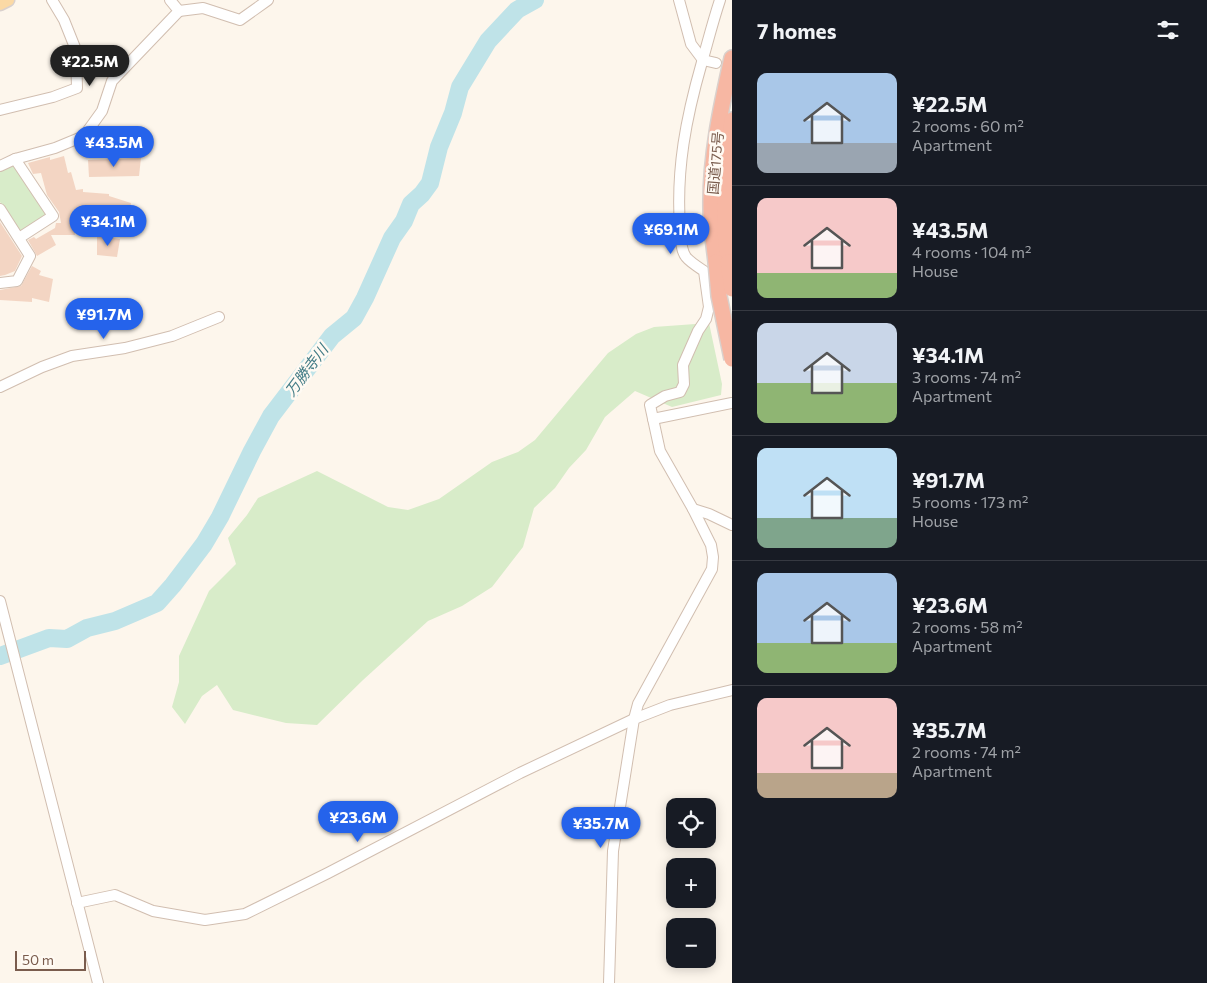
<!DOCTYPE html>
<meta charset="utf-8">
<style>
body{margin:0;font-family:Commissioner,"Noto Sans JP",sans-serif;background:#20242c;color:#f1f3f6;height:100vh;display:flex;flex-direction:column;font-size:19px;white-space:nowrap}
*{box-sizing:border-box;margin:0}
p{font-size:16px;color:#9ea1a6}
.icon{flex:none;width:28px;height:28px;fill:none;stroke:currentColor;stroke-width:2;stroke-linecap:round;stroke-linejoin:round}
.map{position:relative;flex:1;overflow:hidden}
.sheet{display:flex;flex-direction:column;background:#171b24;width:475px}
.sheet>*{flex:none}
.tools{position:absolute;left:666px;top:798px;display:grid;gap:10px}
.tools a{display:grid;place-items:center;width:50px;height:50px;border-radius:10px;background:#171b24;box-shadow:0 2px 12px #0003;font-size:25px}
.scale{position:absolute;left:15px;bottom:12px;width:71px;box-sizing:border-box;padding-left:5px;border:2px solid #7a5c4d;border-top:0;font-size:14px;line-height:18px;white-space:nowrap;color:#7a5c4d;-webkit-text-stroke:4px #fffaf3;paint-order:stroke}
.price{position:absolute;translate:-50% -42px;padding:0 11px;border-radius:18px;background:#2563eb;color:#fff;font-size:16px;line-height:32px;filter:drop-shadow(0 1px 2px #0008)}
.price::after{content:'';position:absolute;left:50%;top:30px;width:15px;height:11px;margin-left:-8px;background:inherit;clip-path:polygon(0 0,100% 0,50% 100%)}
.price.active{background:#222;color:#fff}
ul{padding:0;list-style:none}
li{display:flex;align-items:center;gap:15px;height:125px;padding:0 25px}
li+li{border-top:1px solid #363941}
li span{display:grid;place-items:center;flex:none;width:140px;height:100px;border-radius:10px;color:#555}
li>.icon{margin-inline-start:auto}
span .icon{width:60px;height:60px;fill:#fffc;stroke-width:1}
li b{font-size:21px}
h2{display:flex;justify-content:space-between;align-items:center;height:60px;padding:0 25px;font-size:21px}
main{display:flex;flex:1;min-height:0}
.map>svg:first-child{display:block}
.green{fill:#d8ecc9}
.lines{fill:none;stroke-linecap:round;stroke-linejoin:round}
.river{stroke:#bfe3e8;stroke-width:18}
.building{fill:#f3d5c3}
.minor-casing{stroke:#d1beb0;stroke-width:12}
.major-casing{stroke:#dad1cd;stroke-width:15}
.highway-casing{stroke:#dad1cd;stroke-width:18}
.minor{stroke:#fff;stroke-width:10}
.major{stroke:#fbd9a5;stroke-width:12}
.highway{stroke:#f7b7a3;stroke-width:15}
.highway-bridge-casing{stroke:#dad1cd;stroke-width:18;stroke-linecap:butt}
.highway-bridge{stroke:#f7b7a3;stroke-width:15}
.labels{text-anchor:middle;dominant-baseline:central;stroke-width:5;stroke-linejoin:round;paint-order:stroke}
.street-label{font-size:14px;fill:#7a5c4d;stroke:#fffaf3}
.water-label{font-size:15px;font-style:italic;fill:#437c86;stroke:#fffaf3}
</style>
<main>
<div class="map">
<svg width="732" height="983" viewBox="0 0 732 983">
<rect width="100%" height="100%" fill="#fdf6ec"/>
<g class="green">
<path d="M 13,164 L 49,215 L 19,232 L 0,202 L 0,171 Z"/>
<path d="M 709,323 L 722,384 L 721,395 L 672,407 L 635,391 L 605,417 L 586,450 L 569,468 L 555,488 L 534,508 L 523,547 L 492,587 L 462,606 L 428,621 L 363,680 L 317,725 L 286,723 L 233,710 L 217,685 L 202,696 L 185,724 L 172,707 L 179,682 L 179,656 L 209,591 L 236,564 L 228,538 L 247,515 L 258,498 L 317,471 L 388,507 L 408,510 L 439,499 L 492,462 L 518,452 L 535,440 L 608,353 L 636,334 L 654,327 Z"/>
</g>
<g class="lines">
<path class="river" d="M 0,656 L 49,638 L 67,639 L 87,628 L 115,621 L 157,603 L 173,585 L 204,544 L 220,517 L 252,451 L 271,416 L 332,336 L 354,318 L 365,298 L 392,238 L 404,221 L 411,204 L 422,194 L 430,183 L 439,147 L 453,113 L 460,87 L 488,41 L 517,10 L 535,0"/>
</g>
<g class="building">
<path d="M 64,156 L 68,173 L 71,172 L 76,190 L 83,189 L 83,192 L 109,194 L 109,196 L 131,203 L 128,215 L 86,210 L 73,210 L 75,235 L 51,235 L 56,245 L 37,256 L 28,240 L 34,237 L 36,239 L 55,228 L 56,223 L 61,223 L 59,212 L 47,195 L 41,173 L 33,174 L 28,163 L 50,157 L 50,160 Z"/>
<path d="M 141,158 L 139,176 L 89,177 L 88,160 Z"/>
<path d="M 0,222 L 22,256 L 15,271 L 5,275 L 0,276 Z"/>
<path d="M 97,236 L 120,239 L 117,257 L 97,255 Z"/>
<path d="M 32,266 L 41,271 L 39,275 L 53,279 L 49,302 L 32,298 L 32,302 L 0,300 L 0,290 L 21,286 Z"/>
</g>
<g class="lines">
<g class="minor-casing">
<g id="minor">
<path d="M 679,0 L 691,44 L 703,60 L 716,63"/>
<path d="M 179,11 L 203,8 L 240,20 L 268,0"/>
<path d="M 0,110 L 53,97 L 77,88 L 76,50 L 64,20 L 52,0"/>
<path d="M 15,159 L 55,148 L 84,136 L 102,111 L 112,81 L 179,11 L 170,0"/>
<path d="M 0,166 L 15,159 L 53,216 L 19,238"/>
<path d="M 0,209 L 30,256 L 17,281 L 0,283"/>
<path d="M 0,387 L 42,367 L 72,356 L 125,348 L 172,336 L 219,317"/>
<path d="M 653,419 L 732,403"/>
<path d="M 693,509 L 709,514 L 732,525"/>
<path d="M 0,601 L 98,983"/>
<path d="M 77,903 L 115,895 L 153,911 L 205,920 L 245,914 L 328,873 L 520,773 L 634,719 L 670,705 L 732,690"/>
<path d="M 609,983 L 613,851 L 634,719 L 638,704 L 712,569 L 713,557 L 711,545 L 693,509 L 660,451 L 650,405 L 665,396 L 680,392 L 684,384 L 683,365 L 698,331 L 706,319 L 709,307 L 704,271 C 698,267 690,262 686,257 C 680,249 681,236 680,227 C 676,169 686,118 702,62 C 708,41 713,21 720,0"/>
</g>
</g>
<g class="major-casing">
<path id="major" d="M 0,4 L 8,0"/>
</g>
<g class="highway-casing">
<g id="highway">
<path d="M 716,262 C 714,245 711,227 711,209 C 710,158 721,107 732,58"/>
<path d="M 728,262 C 721,214 726,168 732,120"/>
</g>
</g>
<use href="#minor" class="minor"/>
<use href="#major" class="major"/>
<use href="#highway" class="highway"/>
<g class="highway-bridge-casing">
<g id="highway-bridge">
<path d="M 716,262 L 719,296 L 732,359"/>
<path d="M 728,262 L 732,289"/>
</g>
</g>
<use href="#highway-bridge" class="highway-bridge"/>
</g>
<g class="labels">
<g class="street-label">
<text transform="translate(715 163) rotate(-85)">国道175号</text>
</g>
<g class="water-label">
<text transform="translate(306 370) rotate(-53)">万勝寺川</text>
</g>
</g>
</svg>
<div class="tools">
<a><svg class="icon" aria-label="locate" viewBox="0 0 24 24"><circle cx="12" cy="12" r="6"/><path d="M12 2v4M12 18v4M2 12h4M18 12h4"/></svg></a>
<a>+</a>
<a>−</a>
</div>
<div class="scale">50 m</div>
<b class="price active" style="left:90px;top:87px">¥22.5M</b>
<b class="price" style="left:114px;top:168px">¥43.5M</b>
<b class="price" style="left:108px;top:247px">¥34.1M</b>
<b class="price" style="left:671px;top:255px">¥69.1M</b>
<b class="price" style="left:104px;top:340px">¥91.7M</b>
<b class="price" style="left:358px;top:843px">¥23.6M</b>
<b class="price" style="left:601px;top:849px">¥35.7M</b>
</div>
<section class="sheet">
<h2>7 homes<svg class="icon" aria-label="filters" viewBox="0 0 24 24"><path d="M4 7h16M4 17h16"/><circle cx="9" cy="7" r="2"/><circle cx="15" cy="17" r="2"/></svg></h2>
<ul>
<li><span style="background:linear-gradient(#a9c7e8 70%,#9aa5b1 0)"><svg class="icon" aria-label="home" viewBox="0 0 24 24"><path d="M3 11l9-7 9 7M6 9v11h12V9"/></svg></span><div><b>¥22.5M</b><p>2 rooms · 60 m²</p><p>Apartment</p></div></li>
<li><span style="background:linear-gradient(#f6c9c9 75%,#8fb573 0)"><svg class="icon" aria-label="home" viewBox="0 0 24 24"><path d="M3 11l9-7 9 7M6 9v11h12V9"/></svg></span><div><b>¥43.5M</b><p>4 rooms · 104 m²</p><p>House</p></div></li>
<li><span style="background:linear-gradient(#c9d6e8 60%,#8fb573 0)"><svg class="icon" aria-label="home" viewBox="0 0 24 24"><path d="M3 11l9-7 9 7M6 9v11h12V9"/></svg></span><div><b>¥34.1M</b><p>3 rooms · 74 m²</p><p>Apartment</p></div></li>
<li><span style="background:linear-gradient(#bfe0f5 70%,#7fa58c 0)"><svg class="icon" aria-label="home" viewBox="0 0 24 24"><path d="M3 11l9-7 9 7M6 9v11h12V9"/></svg></span><div><b>¥91.7M</b><p>5 rooms · 173 m²</p><p>House</p></div></li>
<li><span style="background:linear-gradient(#a9c7e8 70%,#8fb573 0)"><svg class="icon" aria-label="home" viewBox="0 0 24 24"><path d="M3 11l9-7 9 7M6 9v11h12V9"/></svg></span><div><b>¥23.6M</b><p>2 rooms · 58 m²</p><p>Apartment</p></div></li>
<li><span style="background:linear-gradient(#f6c9c9 75%,#b9a48a 0)"><svg class="icon" aria-label="home" viewBox="0 0 24 24"><path d="M3 11l9-7 9 7M6 9v11h12V9"/></svg></span><div><b>¥35.7M</b><p>2 rooms · 74 m²</p><p>Apartment</p></div></li>
</ul>
</section>
</main>
